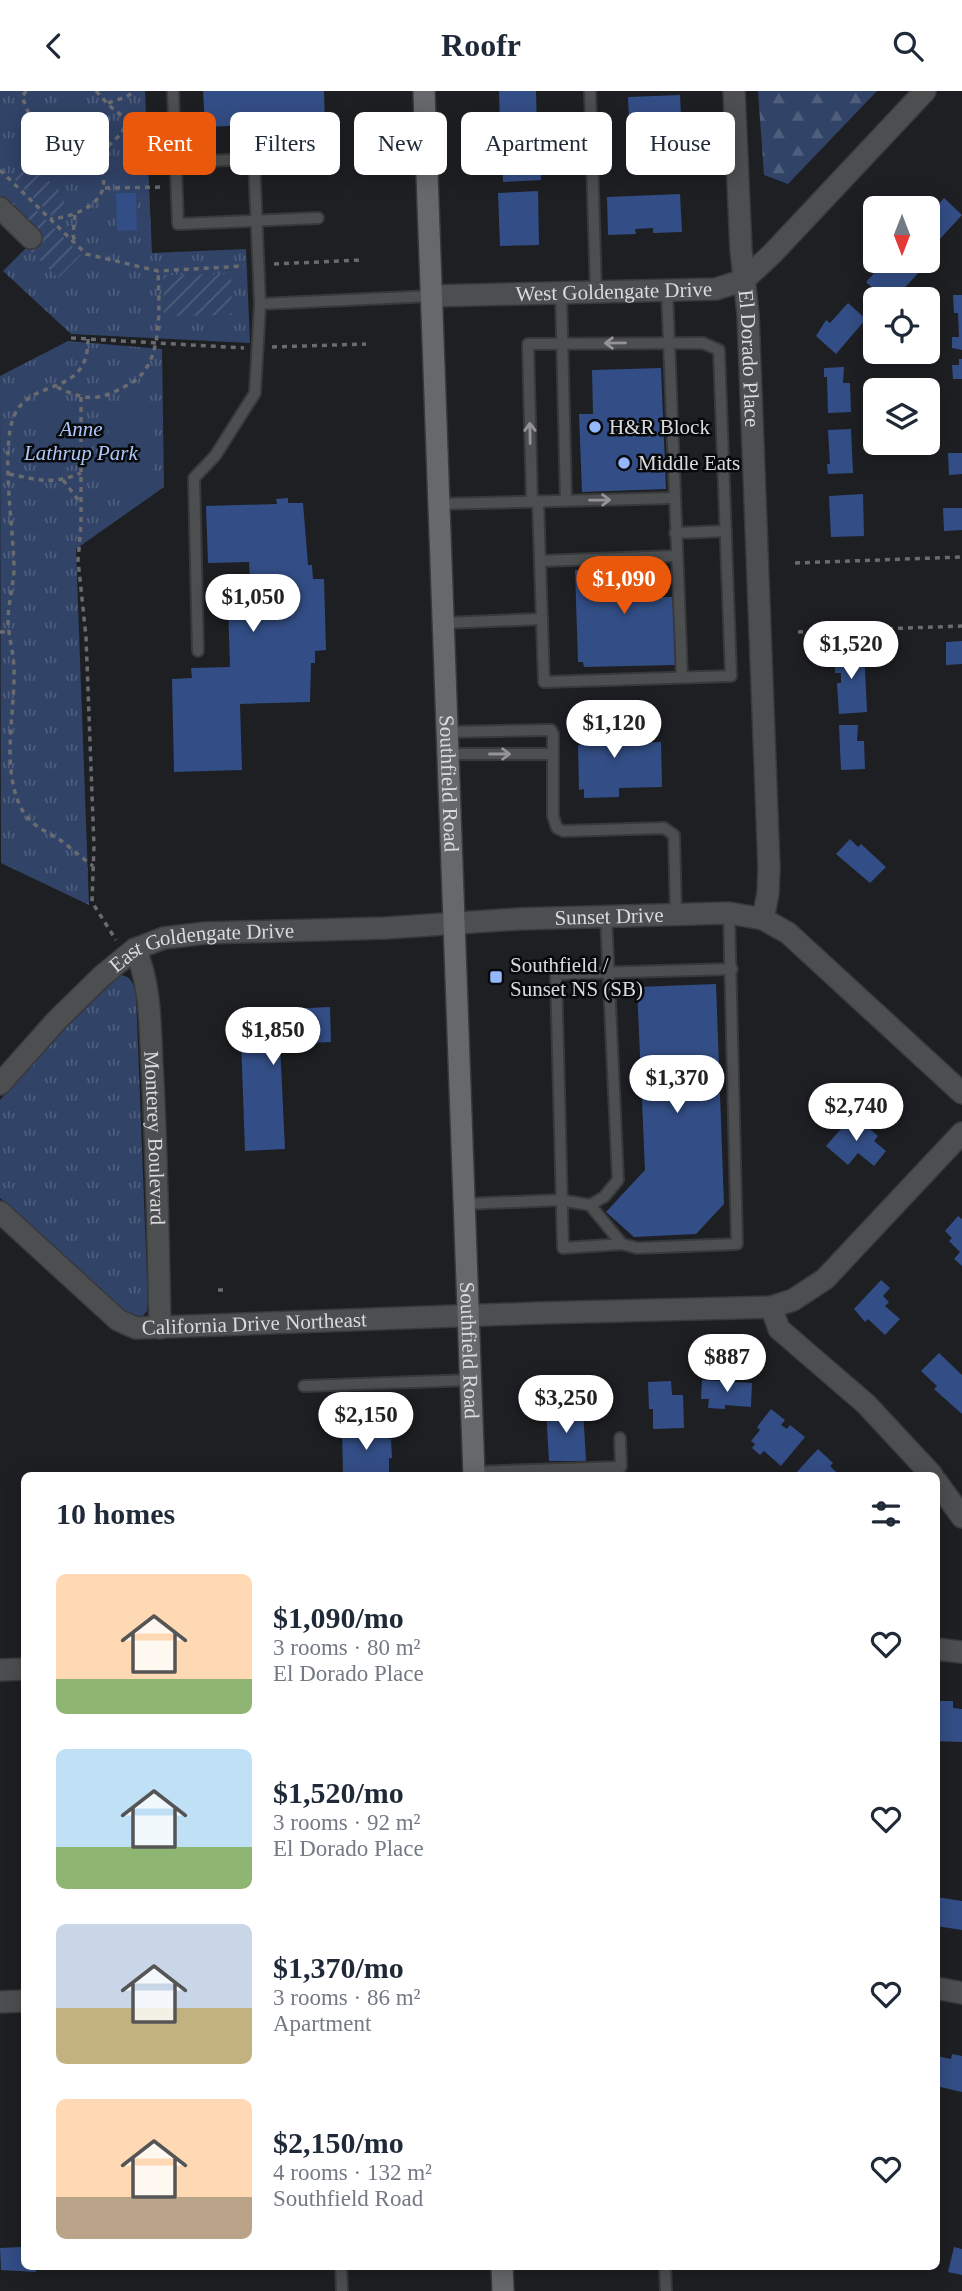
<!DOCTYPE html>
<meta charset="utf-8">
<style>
body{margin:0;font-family:Georgia,serif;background:#f2f2f3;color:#1f2937;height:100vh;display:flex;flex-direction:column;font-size:26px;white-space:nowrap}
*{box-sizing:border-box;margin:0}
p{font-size:23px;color:#747a83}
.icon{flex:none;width:38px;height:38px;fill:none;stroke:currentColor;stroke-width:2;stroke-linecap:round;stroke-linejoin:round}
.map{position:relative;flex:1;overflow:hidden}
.drawer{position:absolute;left:21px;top:1381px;width:919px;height:798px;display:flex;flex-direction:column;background:#fff;border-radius:10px;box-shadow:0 4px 18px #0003}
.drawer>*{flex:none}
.guide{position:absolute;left:21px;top:21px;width:920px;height:63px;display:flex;gap:14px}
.needle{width:46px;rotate:180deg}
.buttons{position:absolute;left:863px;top:105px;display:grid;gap:14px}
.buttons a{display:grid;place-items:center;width:77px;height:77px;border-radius:10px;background:#fff;box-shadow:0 4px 18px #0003;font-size:35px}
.price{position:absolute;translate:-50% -60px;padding:0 16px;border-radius:24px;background:#fff;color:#222;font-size:23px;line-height:46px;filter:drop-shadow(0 2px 4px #0008)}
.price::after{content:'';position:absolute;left:50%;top:42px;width:21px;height:16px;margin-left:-10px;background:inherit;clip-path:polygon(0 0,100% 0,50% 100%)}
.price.selected{background:#ea580c;color:#fff}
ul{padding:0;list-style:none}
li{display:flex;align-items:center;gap:21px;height:175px;padding:0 35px}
li span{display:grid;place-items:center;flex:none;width:196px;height:140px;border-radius:10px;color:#555}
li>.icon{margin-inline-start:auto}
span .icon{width:84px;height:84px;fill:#fffc;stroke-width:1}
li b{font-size:30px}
h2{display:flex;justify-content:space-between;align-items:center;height:84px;padding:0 35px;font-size:30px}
.chip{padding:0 24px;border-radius:10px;background:#fff;box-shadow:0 4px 18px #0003;font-size:24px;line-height:63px}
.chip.selected{background:#ea580c;color:#fff}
header{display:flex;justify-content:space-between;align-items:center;height:91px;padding:0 35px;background:#fff;font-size:32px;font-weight:700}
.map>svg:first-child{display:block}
.grass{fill:url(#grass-tufts)}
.forest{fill:url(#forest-firs)}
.garden{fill:url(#garden-furrows)}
.pitch{fill:#314367}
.building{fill:#334e86}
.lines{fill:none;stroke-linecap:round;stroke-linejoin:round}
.service-casing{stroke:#37393c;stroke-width:14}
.minor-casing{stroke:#37393c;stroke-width:24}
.secondary-casing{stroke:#37393c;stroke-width:24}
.path{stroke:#696b6e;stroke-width:3.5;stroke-dasharray:5 5;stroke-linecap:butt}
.service{stroke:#4d4e50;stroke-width:10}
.minor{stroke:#4d4e50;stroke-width:21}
.secondary{stroke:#67686b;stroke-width:21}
.oneway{stroke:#949496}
.poi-dot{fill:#94b7fd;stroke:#08090a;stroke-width:2.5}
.labels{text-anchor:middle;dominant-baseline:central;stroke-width:5;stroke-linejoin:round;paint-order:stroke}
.street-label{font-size:21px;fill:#dadbdd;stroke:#08090a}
.poi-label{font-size:21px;fill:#dadbdd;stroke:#08090a;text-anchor:start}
.park-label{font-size:21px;font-style:italic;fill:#adc7fa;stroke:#08090a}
</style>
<header><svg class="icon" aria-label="back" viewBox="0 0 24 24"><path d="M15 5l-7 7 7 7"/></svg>Roofr<svg class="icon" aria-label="search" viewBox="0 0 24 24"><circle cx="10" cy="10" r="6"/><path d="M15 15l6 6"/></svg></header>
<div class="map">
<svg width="962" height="2200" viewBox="0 0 962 2200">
<defs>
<pattern id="grass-tufts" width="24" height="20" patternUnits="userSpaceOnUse" patternTransform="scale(1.75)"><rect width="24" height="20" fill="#314367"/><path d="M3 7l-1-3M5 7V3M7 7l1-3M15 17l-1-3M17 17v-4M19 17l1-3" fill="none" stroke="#4e5e7c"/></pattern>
<pattern id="forest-firs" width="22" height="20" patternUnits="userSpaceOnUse" patternTransform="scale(1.75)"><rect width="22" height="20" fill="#314367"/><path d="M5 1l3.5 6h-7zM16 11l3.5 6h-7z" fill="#4e5e7c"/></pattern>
<pattern id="garden-furrows" width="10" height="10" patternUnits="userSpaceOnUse" patternTransform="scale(1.75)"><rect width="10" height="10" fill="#314367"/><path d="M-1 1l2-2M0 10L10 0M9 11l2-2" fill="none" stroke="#4e5e7c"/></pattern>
</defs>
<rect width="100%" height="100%" fill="#1d1f22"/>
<g class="grass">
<path d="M 0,0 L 145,0 L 152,162 L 246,158 L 250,252 L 71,243 L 3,180 L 38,145 L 0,106 Z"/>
<path d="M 68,250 L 162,258 L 164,396 L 76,458 L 89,814 L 1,772 L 0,285 Z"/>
<path d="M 120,884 C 132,885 134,894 136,905 L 148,1211 L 147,1220 L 141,1227 L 135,1227 L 123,1221 L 0,1107 L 0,1009 L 46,956 Z"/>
</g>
<path class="forest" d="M 758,0 L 877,0 L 788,93 L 764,84 Z"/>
<g class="garden">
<path d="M 27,69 L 64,104 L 64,114 L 52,125 L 11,85 Z"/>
<path d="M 36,119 L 81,164 L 58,187 L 27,156 L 38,145 L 24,131 Z"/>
<path d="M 231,183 L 232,224 L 164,225 L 163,184 Z"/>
</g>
<g class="pitch">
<path d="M 56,308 L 76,314 L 76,373 L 58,379 L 40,376 L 38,313 Z"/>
<path d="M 111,313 L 156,316 L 151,406 L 105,403 Z"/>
</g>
<g class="building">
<path d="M 203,0 L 324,0 L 325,33 L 307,34 L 309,77 L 277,78 L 275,33 L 205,36 Z"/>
<path d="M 499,0 L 536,0 L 537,38 L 500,39 Z"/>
<path d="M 680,4 L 681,25 L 662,26 L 663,56 L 683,55 L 684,77 L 646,78 L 646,69 L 631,70 L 628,6 Z"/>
<path d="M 540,52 L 541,89 L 503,91 L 502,53 Z"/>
<path d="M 538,100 L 539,154 L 500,155 L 498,102 Z"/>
<path d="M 116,102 L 136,102 L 137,139 L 117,140 Z"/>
<path d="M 680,103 L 682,141 L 653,142 L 653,137 L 635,138 L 636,143 L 608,144 L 607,106 Z"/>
<path d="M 944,107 L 962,124 L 938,150 L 934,146 L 928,154 L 928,126 Z"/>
<path d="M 892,170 L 919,170 L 925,175 L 894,208 L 885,208 L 866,191 L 880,176 L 883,179 Z"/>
<path d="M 953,204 L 962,204 L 962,259 L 952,257 L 952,246 L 959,246 L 958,222 L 954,222 Z"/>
<path d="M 848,212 L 866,228 L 836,263 L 816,245 L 826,229 L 830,232 Z"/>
<path d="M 959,268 L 962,268 L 962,288 L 953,288 L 952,274 L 959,274 Z"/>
<path d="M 844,276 L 843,292 L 850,292 L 851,321 L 828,322 L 827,286 L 824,286 L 824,277 Z"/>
<path d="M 661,277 L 666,398 L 582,401 L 579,323 L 593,323 L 592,279 Z"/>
<path d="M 851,338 L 853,382 L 828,383 L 827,373 L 830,373 L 828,339 Z"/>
<path d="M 948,362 L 962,362 L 962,383 L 949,384 Z"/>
<path d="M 863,403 L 864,445 L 831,446 L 829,405 Z"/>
<path d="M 288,407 L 288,412 L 303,412 L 308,474 L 312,474 L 313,488 L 324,488 L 326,559 L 315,560 L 315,572 L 311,572 L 310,611 L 240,613 L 242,679 L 174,681 L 172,588 L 192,587 L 191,577 L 230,576 L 228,512 L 251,511 L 249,471 L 208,472 L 206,415 L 277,413 L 276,408 Z"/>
<path d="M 943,417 L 962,417 L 962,439 L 944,440 Z"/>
<path d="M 660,470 L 662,506 L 673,506 L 675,574 L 584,576 L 583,571 L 578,571 L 575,479 L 581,479 L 581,473 Z"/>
<path d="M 962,550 L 962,573 L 946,574 L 946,551 Z"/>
<path d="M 864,558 L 867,621 L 839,623 L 837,592 L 841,592 L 841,582 L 835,582 L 834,560 Z"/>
<path d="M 616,622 L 618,653 L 661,651 L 662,696 L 619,697 L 619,706 L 584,707 L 584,698 L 579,699 L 578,654 L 582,654 L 581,623 Z"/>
<path d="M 839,634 L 858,634 L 857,650 L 864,650 L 865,678 L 841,679 Z"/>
<path d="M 850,748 L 858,756 L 861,753 L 886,776 L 870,792 L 836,763 Z"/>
<path d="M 716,893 L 724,1113 L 696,1143 L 634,1146 L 606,1121 L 645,1079 L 637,896 Z"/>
<path d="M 330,916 L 331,951 L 280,953 L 285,1058 L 245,1060 L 240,920 Z"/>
<path d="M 853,1024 L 878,1045 L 874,1050 L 886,1060 L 874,1075 L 858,1062 L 848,1074 L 826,1055 Z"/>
<path d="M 958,1125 L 962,1128 L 962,1175 L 954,1168 L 960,1161 L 949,1150 L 952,1147 L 945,1140 Z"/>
<path d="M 881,1189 L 890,1197 L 883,1205 L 889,1211 L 885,1215 L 900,1228 L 885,1244 L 868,1228 L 865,1231 L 854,1218 Z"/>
<path d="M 939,1262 L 962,1284 L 962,1323 L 934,1298 L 937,1295 L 921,1280 Z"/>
<path d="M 702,1289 L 752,1292 L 751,1316 L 725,1314 L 725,1318 L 708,1317 L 709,1308 L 701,1308 Z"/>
<path d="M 671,1290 L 672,1304 L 683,1304 L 684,1337 L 653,1338 L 653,1318 L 649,1318 L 648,1291 Z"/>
<path d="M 583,1318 L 586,1370 L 549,1370 L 546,1319 Z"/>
<path d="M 771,1318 L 785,1329 L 781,1334 L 787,1338 L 790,1334 L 805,1346 L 781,1375 L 764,1360 L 760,1364 L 752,1357 L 755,1353 L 751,1350 L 760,1339 L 757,1336 Z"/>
<path d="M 388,1338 L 388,1348 L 391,1348 L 392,1367 L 389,1367 L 389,1384 L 343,1384 L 342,1340 Z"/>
<path d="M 818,1358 L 833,1372 L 830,1375 L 839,1384 L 843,1381 L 847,1384 L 794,1384 Z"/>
<path d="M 936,1610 L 953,1610 L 953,1617 L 962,1618 L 962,1651 L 936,1650 Z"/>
<path d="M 936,1806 L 962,1810 L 962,1839 L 936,1835 Z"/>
<path d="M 952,1963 L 962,1965 L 962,2001 L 936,1995 L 936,1965 L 951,1968 Z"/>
<path d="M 21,2149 L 24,2149 L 24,2175 L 42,2175 L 42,2177 L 36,2178 L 36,2181 L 1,2179 L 0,2157 L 21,2156 Z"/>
<path d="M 954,2156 L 962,2158 L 962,2184 L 948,2181 Z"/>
</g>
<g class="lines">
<g class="service-casing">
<g id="service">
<path d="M 173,0 L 178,133 L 318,127"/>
<path d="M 590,0 L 596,201"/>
<path d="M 176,71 L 254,68 L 260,213 L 255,302 L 215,365 L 194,387 L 198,560"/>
<path d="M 667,199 L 682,586"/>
<path d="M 561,202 L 566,409"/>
<path d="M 260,213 L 432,205"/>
<path d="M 532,411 L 528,253 L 703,252 L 719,259 L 731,585 L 544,591 L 538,410"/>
<path d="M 439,413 L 674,407"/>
<path d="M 675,442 L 726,440"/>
<path d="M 541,470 L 676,465"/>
<path d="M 443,532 L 542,528"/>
<path d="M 447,641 L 551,639 L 553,643 L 553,725 L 557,737 L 563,740 L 664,737 L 674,744 L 676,823"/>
<path d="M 448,663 L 553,663"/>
<path d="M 729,822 L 737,1153 L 637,1157 L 622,1153 L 563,1157 L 556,883 L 732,878"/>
<path d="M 464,1113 L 560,1109 L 590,1114 L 622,1153"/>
<path d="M 590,1114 L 604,1106 L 618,1089 L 606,825"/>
<path d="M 304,1295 L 470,1289"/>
<path d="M 474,1381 L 621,1376 L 620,1347"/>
<path d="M 341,2175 L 342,2200"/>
<path d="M 665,2175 L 666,2200"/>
</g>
</g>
<g class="minor-casing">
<g id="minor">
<path id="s1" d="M 734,0 L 741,159 L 748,223 L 769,777 L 768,802 L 763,828"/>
<path d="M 0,117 L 31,147"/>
<path id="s2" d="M 432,205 L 716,198 L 744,189 L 772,163 L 925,0"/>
<path id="s3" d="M 135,858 C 151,893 150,937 152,974 C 157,1062 158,1150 160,1237"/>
<path id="s4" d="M 0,993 L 57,929 L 102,885 L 135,858 L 164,847 L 205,842 L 386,837 L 518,828 L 729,822 L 763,828 L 788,842 L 962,1002"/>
<path id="s5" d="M 0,1121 L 118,1229 L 136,1237 L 539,1222 L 771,1216 L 793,1209 L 825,1188 L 962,1042"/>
<path d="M 771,1216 L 779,1238 L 866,1313 L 932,1384"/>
<path d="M 936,1390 L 962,1426"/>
<path d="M 936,1558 L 962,1561"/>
<path d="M 0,1579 L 24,1578"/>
<path d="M 936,1897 L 962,1902"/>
<path d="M 0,1911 L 24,1910"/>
</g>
</g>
<g class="secondary-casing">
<g id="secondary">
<path id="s6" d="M 424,0 L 474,1384"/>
<path d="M 502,2175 L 503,2200"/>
</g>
</g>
<g class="path">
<path d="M 26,0 L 22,6 L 34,35 L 68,67 L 102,81 C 112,112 75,126 50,128"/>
<path d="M 96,0 C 118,25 128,33 162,34"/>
<path d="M 108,12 L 126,6 L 135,0"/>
<path d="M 108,55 L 121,43 L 128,30"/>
<path d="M 0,79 L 86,163 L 158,180 L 244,175"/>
<path d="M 105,97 L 164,96"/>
<path d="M 75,124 L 73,144 L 76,153"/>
<path d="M 274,173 L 362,169"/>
<path d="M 71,247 L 244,257"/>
<path d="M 88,248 C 88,308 31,285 14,325 C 0,359 14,440 14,479 C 13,496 8,514 8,531 C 9,549 15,567 14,584 C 14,626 2,675 20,715 C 29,734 44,739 60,749 C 71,757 82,767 93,775"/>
<path d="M 272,256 L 366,253"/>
<path d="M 57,296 C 79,307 95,311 118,299 C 126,295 135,291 141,284 C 163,261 159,209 158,180"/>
<path d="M 81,306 L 81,434 L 78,469 L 86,546 L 94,755 L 92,811 L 116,849"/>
<path d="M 9,383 C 38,389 53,394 81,382"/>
<path d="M 63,389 L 79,410"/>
<path d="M 795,472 L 962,466"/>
<path d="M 0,541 L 9,541"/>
<path d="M 798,541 L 962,535"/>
<path d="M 218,1199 L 227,1199"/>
</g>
<use href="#service" class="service"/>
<use href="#minor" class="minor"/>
<use href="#secondary" class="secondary"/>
</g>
<defs><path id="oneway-shaft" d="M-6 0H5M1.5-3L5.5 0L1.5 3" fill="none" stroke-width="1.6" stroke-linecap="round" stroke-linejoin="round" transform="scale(1.75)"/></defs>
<g class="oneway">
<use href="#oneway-shaft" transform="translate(615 252) rotate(179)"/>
<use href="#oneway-shaft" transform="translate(530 342) rotate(-91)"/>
<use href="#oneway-shaft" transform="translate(600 409) rotate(-1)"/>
<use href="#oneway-shaft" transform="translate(500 663)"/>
</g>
<g class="poi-dot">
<circle cx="595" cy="336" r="7"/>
<circle cx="624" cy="372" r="7"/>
<rect x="489" y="879" width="14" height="14" rx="3.5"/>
</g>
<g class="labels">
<g class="street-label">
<text stroke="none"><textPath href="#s2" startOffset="182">West Goldengate Drive</textPath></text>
<text stroke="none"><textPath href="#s1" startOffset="268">El Dorado Place</textPath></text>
<text stroke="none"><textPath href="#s6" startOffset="693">Southfield Road</textPath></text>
<text stroke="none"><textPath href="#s4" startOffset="668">Sunset Drive</textPath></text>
<text stroke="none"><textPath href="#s4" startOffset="257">East Goldengate Drive</textPath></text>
<text stroke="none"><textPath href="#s3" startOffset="191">Monterey Boulevard</textPath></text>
<text stroke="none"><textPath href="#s5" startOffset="298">California Drive Northeast</textPath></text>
<text stroke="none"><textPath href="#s6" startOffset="1260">Southfield Road</textPath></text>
</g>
<g class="poi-label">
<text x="609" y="336">H&amp;R Block</text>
<text x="638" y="372">Middle Eats</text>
<text x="510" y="874">Southfield /<tspan x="510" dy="24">Sunset NS (SB)</tspan></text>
</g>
<g class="park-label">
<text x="81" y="338">Anne<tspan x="81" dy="24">Lathrup Park</tspan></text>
</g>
</g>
</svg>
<div class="buttons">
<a><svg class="needle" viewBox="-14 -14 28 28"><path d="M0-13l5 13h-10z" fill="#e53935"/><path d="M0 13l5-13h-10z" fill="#747a83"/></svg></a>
<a><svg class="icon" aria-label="locate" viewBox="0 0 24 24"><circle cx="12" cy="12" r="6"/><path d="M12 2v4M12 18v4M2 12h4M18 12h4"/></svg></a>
<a><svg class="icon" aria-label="layers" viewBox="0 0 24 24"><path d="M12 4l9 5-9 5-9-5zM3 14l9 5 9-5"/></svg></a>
</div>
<b class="price selected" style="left:624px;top:525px">$1,090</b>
<b class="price" style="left:253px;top:543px">$1,050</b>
<b class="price" style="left:851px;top:590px">$1,520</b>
<b class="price" style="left:614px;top:669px">$1,120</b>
<b class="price" style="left:273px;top:976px">$1,850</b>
<b class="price" style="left:677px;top:1024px">$1,370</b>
<b class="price" style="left:856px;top:1052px">$2,740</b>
<b class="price" style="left:727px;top:1303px">$887</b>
<b class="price" style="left:566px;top:1344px">$3,250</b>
<b class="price" style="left:366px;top:1361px">$2,150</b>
<div class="guide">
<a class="chip">Buy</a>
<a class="chip selected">Rent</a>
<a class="chip">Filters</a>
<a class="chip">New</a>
<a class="chip">Apartment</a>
<a class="chip">House</a>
</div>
<section class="drawer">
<h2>10 homes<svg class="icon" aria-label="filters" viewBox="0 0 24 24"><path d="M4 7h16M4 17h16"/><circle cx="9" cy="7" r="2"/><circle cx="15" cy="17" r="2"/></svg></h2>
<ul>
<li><span style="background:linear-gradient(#ffd9b3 75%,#8fb573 0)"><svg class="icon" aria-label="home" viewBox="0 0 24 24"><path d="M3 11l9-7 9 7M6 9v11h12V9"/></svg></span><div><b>$1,090/mo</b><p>3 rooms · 80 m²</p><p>El Dorado Place</p></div><svg class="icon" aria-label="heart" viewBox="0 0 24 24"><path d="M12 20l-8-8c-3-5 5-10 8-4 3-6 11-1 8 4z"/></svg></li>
<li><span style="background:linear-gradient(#bfe0f5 70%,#8fb573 0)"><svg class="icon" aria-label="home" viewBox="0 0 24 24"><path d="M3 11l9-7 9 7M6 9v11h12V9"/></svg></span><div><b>$1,520/mo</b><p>3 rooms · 92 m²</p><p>El Dorado Place</p></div><svg class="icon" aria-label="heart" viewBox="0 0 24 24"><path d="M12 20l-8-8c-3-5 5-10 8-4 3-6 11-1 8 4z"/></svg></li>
<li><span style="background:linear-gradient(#c9d6e8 60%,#c2b280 0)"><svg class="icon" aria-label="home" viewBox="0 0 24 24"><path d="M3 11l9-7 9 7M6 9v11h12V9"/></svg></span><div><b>$1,370/mo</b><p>3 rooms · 86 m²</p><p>Apartment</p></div><svg class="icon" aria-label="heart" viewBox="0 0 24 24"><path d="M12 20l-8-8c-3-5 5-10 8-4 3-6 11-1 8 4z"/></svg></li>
<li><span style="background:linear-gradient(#ffd9b3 70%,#b9a48a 0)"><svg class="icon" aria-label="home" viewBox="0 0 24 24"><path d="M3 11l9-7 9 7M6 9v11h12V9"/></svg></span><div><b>$2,150/mo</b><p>4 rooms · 132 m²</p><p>Southfield Road</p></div><svg class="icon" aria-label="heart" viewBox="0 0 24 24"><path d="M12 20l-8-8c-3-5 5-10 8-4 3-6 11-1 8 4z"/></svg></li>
</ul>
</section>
</div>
